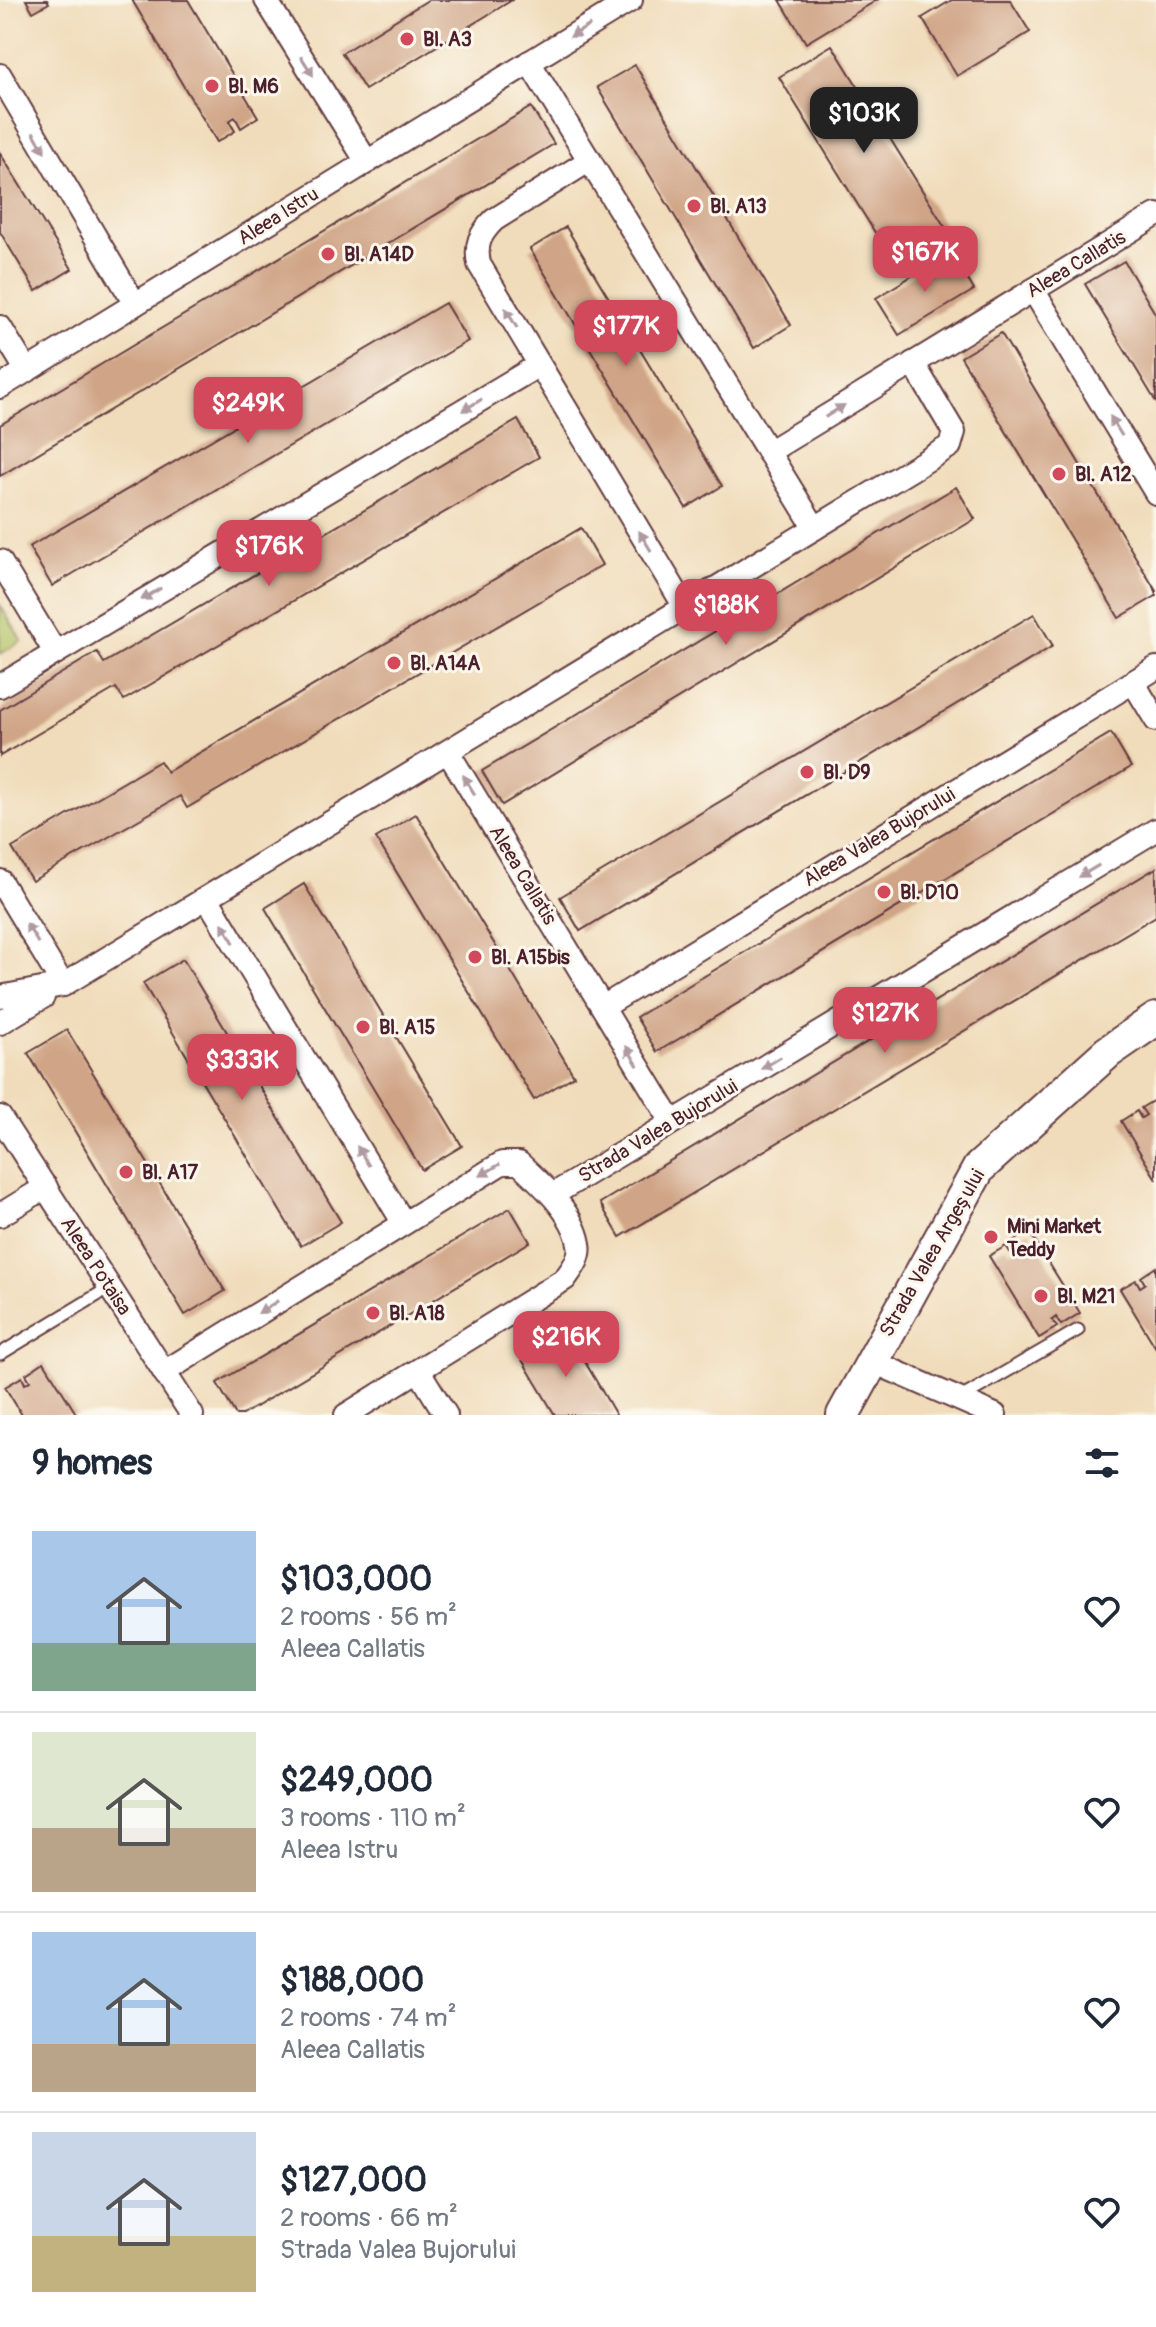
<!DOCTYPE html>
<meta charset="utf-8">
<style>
body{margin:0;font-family:Pangolin,sans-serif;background:#f6f6f7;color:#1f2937;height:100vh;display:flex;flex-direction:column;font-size:30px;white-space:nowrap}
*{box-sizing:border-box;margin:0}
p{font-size:26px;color:#747a83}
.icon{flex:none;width:44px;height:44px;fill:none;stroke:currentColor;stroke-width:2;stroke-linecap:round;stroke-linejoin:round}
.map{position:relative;height:1415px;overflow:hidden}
.details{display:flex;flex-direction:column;background:#fff;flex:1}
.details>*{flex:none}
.price{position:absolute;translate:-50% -68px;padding:0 18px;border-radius:16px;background:#d1495b;color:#fff;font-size:26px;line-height:52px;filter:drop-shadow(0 2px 4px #0008)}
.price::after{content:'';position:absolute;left:50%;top:48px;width:24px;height:18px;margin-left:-12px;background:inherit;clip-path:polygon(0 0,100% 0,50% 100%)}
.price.on{background:#222;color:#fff}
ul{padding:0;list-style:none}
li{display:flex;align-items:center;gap:24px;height:200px;padding:0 32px}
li+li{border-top:2px solid #e0e1e3}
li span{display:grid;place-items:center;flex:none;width:224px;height:160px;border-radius:0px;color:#555}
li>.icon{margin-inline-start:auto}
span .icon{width:96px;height:96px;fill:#fffc;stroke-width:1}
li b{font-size:34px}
h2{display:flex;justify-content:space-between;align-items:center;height:96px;padding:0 32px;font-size:34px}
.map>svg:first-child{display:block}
.park{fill:#b4c568;stroke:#7f724a;stroke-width:2}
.building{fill:#d0a587}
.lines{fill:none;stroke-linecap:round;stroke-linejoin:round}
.service-casing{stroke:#633b40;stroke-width:15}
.minor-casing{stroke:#633b40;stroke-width:26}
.secondary-casing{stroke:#633b40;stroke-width:36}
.service{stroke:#fff;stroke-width:11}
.minor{stroke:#fff;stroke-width:22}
.secondary{stroke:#fff;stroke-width:32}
.oneway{fill:#ae9aa0}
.poi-dot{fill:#d1495b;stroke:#fbf7ec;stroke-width:3}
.labels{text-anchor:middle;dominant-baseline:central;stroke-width:6;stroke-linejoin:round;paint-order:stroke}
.poi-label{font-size:20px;font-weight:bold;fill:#4a1f2b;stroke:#fbf7ec;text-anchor:start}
.street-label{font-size:20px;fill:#4a1f2b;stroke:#fbf7ec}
</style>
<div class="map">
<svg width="1156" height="1415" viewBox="0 0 1156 1415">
<rect width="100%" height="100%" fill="#fbf7ec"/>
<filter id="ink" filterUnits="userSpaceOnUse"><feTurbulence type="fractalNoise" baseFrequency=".0125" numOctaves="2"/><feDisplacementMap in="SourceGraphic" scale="16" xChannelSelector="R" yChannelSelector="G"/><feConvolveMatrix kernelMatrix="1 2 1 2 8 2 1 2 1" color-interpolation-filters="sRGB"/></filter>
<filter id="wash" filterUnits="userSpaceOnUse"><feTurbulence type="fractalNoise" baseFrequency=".006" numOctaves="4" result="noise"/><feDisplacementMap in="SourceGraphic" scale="32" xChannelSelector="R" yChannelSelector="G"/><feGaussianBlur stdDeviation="1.8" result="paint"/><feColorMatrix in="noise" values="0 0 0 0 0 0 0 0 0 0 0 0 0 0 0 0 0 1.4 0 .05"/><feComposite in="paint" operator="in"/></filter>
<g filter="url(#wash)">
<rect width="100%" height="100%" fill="#f0dcba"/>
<path class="park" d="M 0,605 L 22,641 L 0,654 Z"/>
<g id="blocks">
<g class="building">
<path d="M 26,0 L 47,0 L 49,3 L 33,12 Z"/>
<path d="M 132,0 L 188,0 L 258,117 L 241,128 L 235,117 L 229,121 L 235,131 L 217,142 Z"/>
<path d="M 428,0 L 512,0 L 365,90 L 342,53 Z"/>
<path d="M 780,0 L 877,0 L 806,43 Z"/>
<path d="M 952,0 L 1010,0 L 1030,32 L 957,76 L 922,18 Z"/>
<path d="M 832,45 L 948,232 L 895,265 L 779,77 Z"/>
<path d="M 635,65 L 791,325 L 754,348 L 597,87 Z"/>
<path d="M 531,107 L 554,144 L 0,476 L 0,425 Z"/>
<path d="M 0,153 L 72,269 L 36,291 L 0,232 Z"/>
<path d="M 566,227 L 722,486 L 686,508 L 530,249 Z"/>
<path d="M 951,252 L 974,290 L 899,335 L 876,298 Z"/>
<path d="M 1124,261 L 1156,315 L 1156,402 L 1085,284 Z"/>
<path d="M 445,303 L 468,341 L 52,586 L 29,547 Z"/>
<path d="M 1001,333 L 1156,591 L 1156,596 L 1119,618 L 961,357 Z"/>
<path d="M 518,420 L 539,457 L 124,700 L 116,688 L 0,756 L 0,710 L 97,652 L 104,663 Z"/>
<path d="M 956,487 L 975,519 L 502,805 L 482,771 Z"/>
<path d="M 581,528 L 602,565 L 187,808 L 180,796 L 32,881 L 12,848 L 160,761 L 167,772 Z"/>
<path d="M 1034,614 L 1053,646 L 580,931 L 560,897 Z"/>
<path d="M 1111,733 L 1131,767 L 657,1052 L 636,1017 Z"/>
<path d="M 416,814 L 574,1076 L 534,1100 L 376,838 Z"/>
<path d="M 1156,868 L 1156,916 L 620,1237 L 600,1203 Z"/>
<path d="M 304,884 L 462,1146 L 422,1170 L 265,908 Z"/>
<path d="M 183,959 L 341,1222 L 301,1246 L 143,983 Z"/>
<path d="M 67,1030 L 225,1291 L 185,1315 L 28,1053 Z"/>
<path d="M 1156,1099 L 1156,1179 L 1121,1121 L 1137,1111 L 1141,1118 L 1146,1115 L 1141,1108 Z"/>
<path d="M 510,1208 L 530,1242 L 242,1415 L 236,1415 L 217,1383 Z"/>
<path d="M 1029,1231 L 1080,1313 L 1061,1325 L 1056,1317 L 1052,1320 L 1057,1327 L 1039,1338 L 989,1256 L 1006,1246 L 1010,1252 L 1014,1250 L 1010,1243 Z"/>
<path d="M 1156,1267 L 1156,1348 L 1120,1289 L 1136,1280 L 1140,1287 L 1145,1284 L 1141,1277 Z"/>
<path d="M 567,1331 L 616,1415 L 555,1415 L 521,1358 Z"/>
<path d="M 44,1362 L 77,1415 L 22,1415 L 5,1387 L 22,1377 L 25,1384 L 30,1381 L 26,1374 Z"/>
</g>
</g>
</g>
<g filter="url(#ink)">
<use href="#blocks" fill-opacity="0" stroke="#633b40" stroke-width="2"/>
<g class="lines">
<g class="service-casing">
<g id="service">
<path d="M 0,1354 L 109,1288"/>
<path d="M 959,1399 L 1078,1330"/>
</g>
</g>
<g class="minor-casing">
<g id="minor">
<path d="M 266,0 L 367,162"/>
<path d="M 529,62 L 815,528"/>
<path d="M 0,75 L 135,304"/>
<path d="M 590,160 L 494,220 C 480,234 475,244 479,264 L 685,607"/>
<path d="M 1033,290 L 1156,493"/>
<path d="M 0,327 L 27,371"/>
<path d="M 0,387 L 631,0"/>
<path d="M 768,452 L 1156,215"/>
<path d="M 0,561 L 55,652"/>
<path d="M 1133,682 L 1156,720"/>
<path d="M 0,686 L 539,365"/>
<path d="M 448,752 L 672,1122"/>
<path d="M 0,881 L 63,985"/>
<path d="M 207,898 L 403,1222"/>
<path d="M 0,997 L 63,985 L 950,446 L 954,432 L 913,363"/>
<path d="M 603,1007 L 1156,668"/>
<path d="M 0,1023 L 43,997"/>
<path d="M 0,1117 L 192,1415"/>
<path d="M 554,1194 L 1156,830"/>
<path d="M 0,1215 L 46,1187"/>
<path d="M 871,1361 L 995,1415"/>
<path d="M 419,1371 L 446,1415"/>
<path d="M 164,1372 L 502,1163 L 519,1163 C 541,1183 574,1213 579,1244 C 582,1257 572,1269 565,1279 L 346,1415"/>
</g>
</g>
<g class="secondary-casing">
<path id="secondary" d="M 843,1415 L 979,1168 L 1108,1052 L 1156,1019"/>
</g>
<use href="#service" class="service"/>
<use href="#minor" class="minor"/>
<use href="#secondary" class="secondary"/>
</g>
<defs><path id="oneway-solid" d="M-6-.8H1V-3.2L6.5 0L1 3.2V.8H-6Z" transform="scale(2)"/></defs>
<g class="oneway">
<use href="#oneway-solid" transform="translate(580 31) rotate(149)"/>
<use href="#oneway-solid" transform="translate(307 66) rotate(58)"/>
<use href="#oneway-solid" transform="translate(39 142) rotate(60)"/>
<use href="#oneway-solid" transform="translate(511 318) rotate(-121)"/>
<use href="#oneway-solid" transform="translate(472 405) rotate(149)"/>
<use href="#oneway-solid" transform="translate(835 411) rotate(-32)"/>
<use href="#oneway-solid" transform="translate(1116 426) rotate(-121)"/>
<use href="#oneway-solid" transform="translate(645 541) rotate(-121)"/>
<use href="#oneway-solid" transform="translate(151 594) rotate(149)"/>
<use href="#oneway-solid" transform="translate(469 785) rotate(-121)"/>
<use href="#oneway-solid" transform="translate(1089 871) rotate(149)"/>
<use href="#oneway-solid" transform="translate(32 933) rotate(-121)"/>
<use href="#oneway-solid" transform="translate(228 933) rotate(-121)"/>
<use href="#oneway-solid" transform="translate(632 1056) rotate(-121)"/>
<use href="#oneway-solid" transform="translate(771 1063) rotate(149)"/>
<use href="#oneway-solid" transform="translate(363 1156) rotate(-121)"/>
<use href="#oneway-solid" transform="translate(490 1170) rotate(149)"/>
<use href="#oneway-solid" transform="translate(268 1307) rotate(148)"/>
</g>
</g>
<g class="poi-dot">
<circle cx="407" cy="39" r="8"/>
<circle cx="212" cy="86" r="8"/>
<circle cx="694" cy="206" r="8"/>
<circle cx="328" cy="254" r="8"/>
<circle cx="1059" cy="474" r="8"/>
<circle cx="394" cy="663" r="8"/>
<circle cx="807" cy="772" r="8"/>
<circle cx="884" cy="892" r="8"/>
<circle cx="475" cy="957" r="8"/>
<circle cx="363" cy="1027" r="8"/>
<circle cx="126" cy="1172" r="8"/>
<circle cx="991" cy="1237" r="8"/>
<circle cx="1041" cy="1296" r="8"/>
<circle cx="373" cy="1313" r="8"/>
</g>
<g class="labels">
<g class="poi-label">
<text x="423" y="39">Bl. A3</text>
<text x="228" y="86">Bl. M6</text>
<text x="710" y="206">Bl. A13</text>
<text x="344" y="254">Bl. A14D</text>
<text x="1075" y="474">Bl. A12</text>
<text x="410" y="663">Bl. A14A</text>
<text x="823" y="772">Bl. D9</text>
<text x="900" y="892">Bl. D10</text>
<text x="491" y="957">Bl. A15bis</text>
<text x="379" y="1027">Bl. A15</text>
<text x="142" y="1172">Bl. A17</text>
<text x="1007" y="1226">Mini Market<tspan x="1007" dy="23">Teddy</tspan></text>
<text x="1057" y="1296">Bl. M21</text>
<text x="389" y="1313">Bl. A18</text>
</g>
<g class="street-label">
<text transform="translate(278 216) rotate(-32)">Aleea Istru</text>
<text transform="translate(1076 264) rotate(-31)">Aleea Callatis</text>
<text transform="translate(879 837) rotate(-31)">Aleea Valea Bujorului</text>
<text transform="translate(523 875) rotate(59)">Aleea Callatis</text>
<text transform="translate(658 1131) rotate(-31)">Strada Valea Bujorului</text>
<text transform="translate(932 1253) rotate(-60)">Strada Valea Argeșului</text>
<text transform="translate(96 1266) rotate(57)">Aleea Potaisa</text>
</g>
</g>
</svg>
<b class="price on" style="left:864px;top:155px">$103K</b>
<b class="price" style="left:925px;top:294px">$167K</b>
<b class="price" style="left:626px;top:368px">$177K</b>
<b class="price" style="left:248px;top:445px">$249K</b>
<b class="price" style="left:269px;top:588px">$176K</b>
<b class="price" style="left:726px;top:647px">$188K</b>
<b class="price" style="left:885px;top:1055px">$127K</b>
<b class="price" style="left:242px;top:1102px">$333K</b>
<b class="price" style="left:566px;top:1379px">$216K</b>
</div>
<section class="details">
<h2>9 homes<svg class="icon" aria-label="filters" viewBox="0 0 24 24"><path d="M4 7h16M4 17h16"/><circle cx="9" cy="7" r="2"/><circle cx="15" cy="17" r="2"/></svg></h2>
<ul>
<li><span style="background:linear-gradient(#a9c7e8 70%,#7fa58c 0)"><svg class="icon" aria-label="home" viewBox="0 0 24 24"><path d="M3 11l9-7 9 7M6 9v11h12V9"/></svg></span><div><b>$103,000</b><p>2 rooms · 56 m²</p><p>Aleea Callatis</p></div><svg class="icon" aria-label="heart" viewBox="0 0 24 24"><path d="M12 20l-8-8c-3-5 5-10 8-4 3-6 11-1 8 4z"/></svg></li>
<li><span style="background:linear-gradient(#dfe7d0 60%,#b9a48a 0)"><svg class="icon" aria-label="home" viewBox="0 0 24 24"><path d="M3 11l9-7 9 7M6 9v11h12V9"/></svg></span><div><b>$249,000</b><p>3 rooms · 110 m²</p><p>Aleea Istru</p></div><svg class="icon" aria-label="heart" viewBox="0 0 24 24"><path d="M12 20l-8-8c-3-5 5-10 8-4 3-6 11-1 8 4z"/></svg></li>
<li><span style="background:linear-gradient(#a9c7e8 70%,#b9a48a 0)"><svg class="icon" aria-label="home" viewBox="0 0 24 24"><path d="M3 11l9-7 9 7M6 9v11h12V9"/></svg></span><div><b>$188,000</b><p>2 rooms · 74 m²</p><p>Aleea Callatis</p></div><svg class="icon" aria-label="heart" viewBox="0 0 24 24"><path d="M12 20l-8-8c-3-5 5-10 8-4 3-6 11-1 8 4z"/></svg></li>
<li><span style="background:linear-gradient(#c9d6e8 65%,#c2b280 0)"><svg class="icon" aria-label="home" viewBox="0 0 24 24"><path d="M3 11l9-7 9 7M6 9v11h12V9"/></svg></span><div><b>$127,000</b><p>2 rooms · 66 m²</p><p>Strada Valea Bujorului</p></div><svg class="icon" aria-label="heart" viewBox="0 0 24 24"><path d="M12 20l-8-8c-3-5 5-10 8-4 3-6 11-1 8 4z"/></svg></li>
</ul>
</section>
